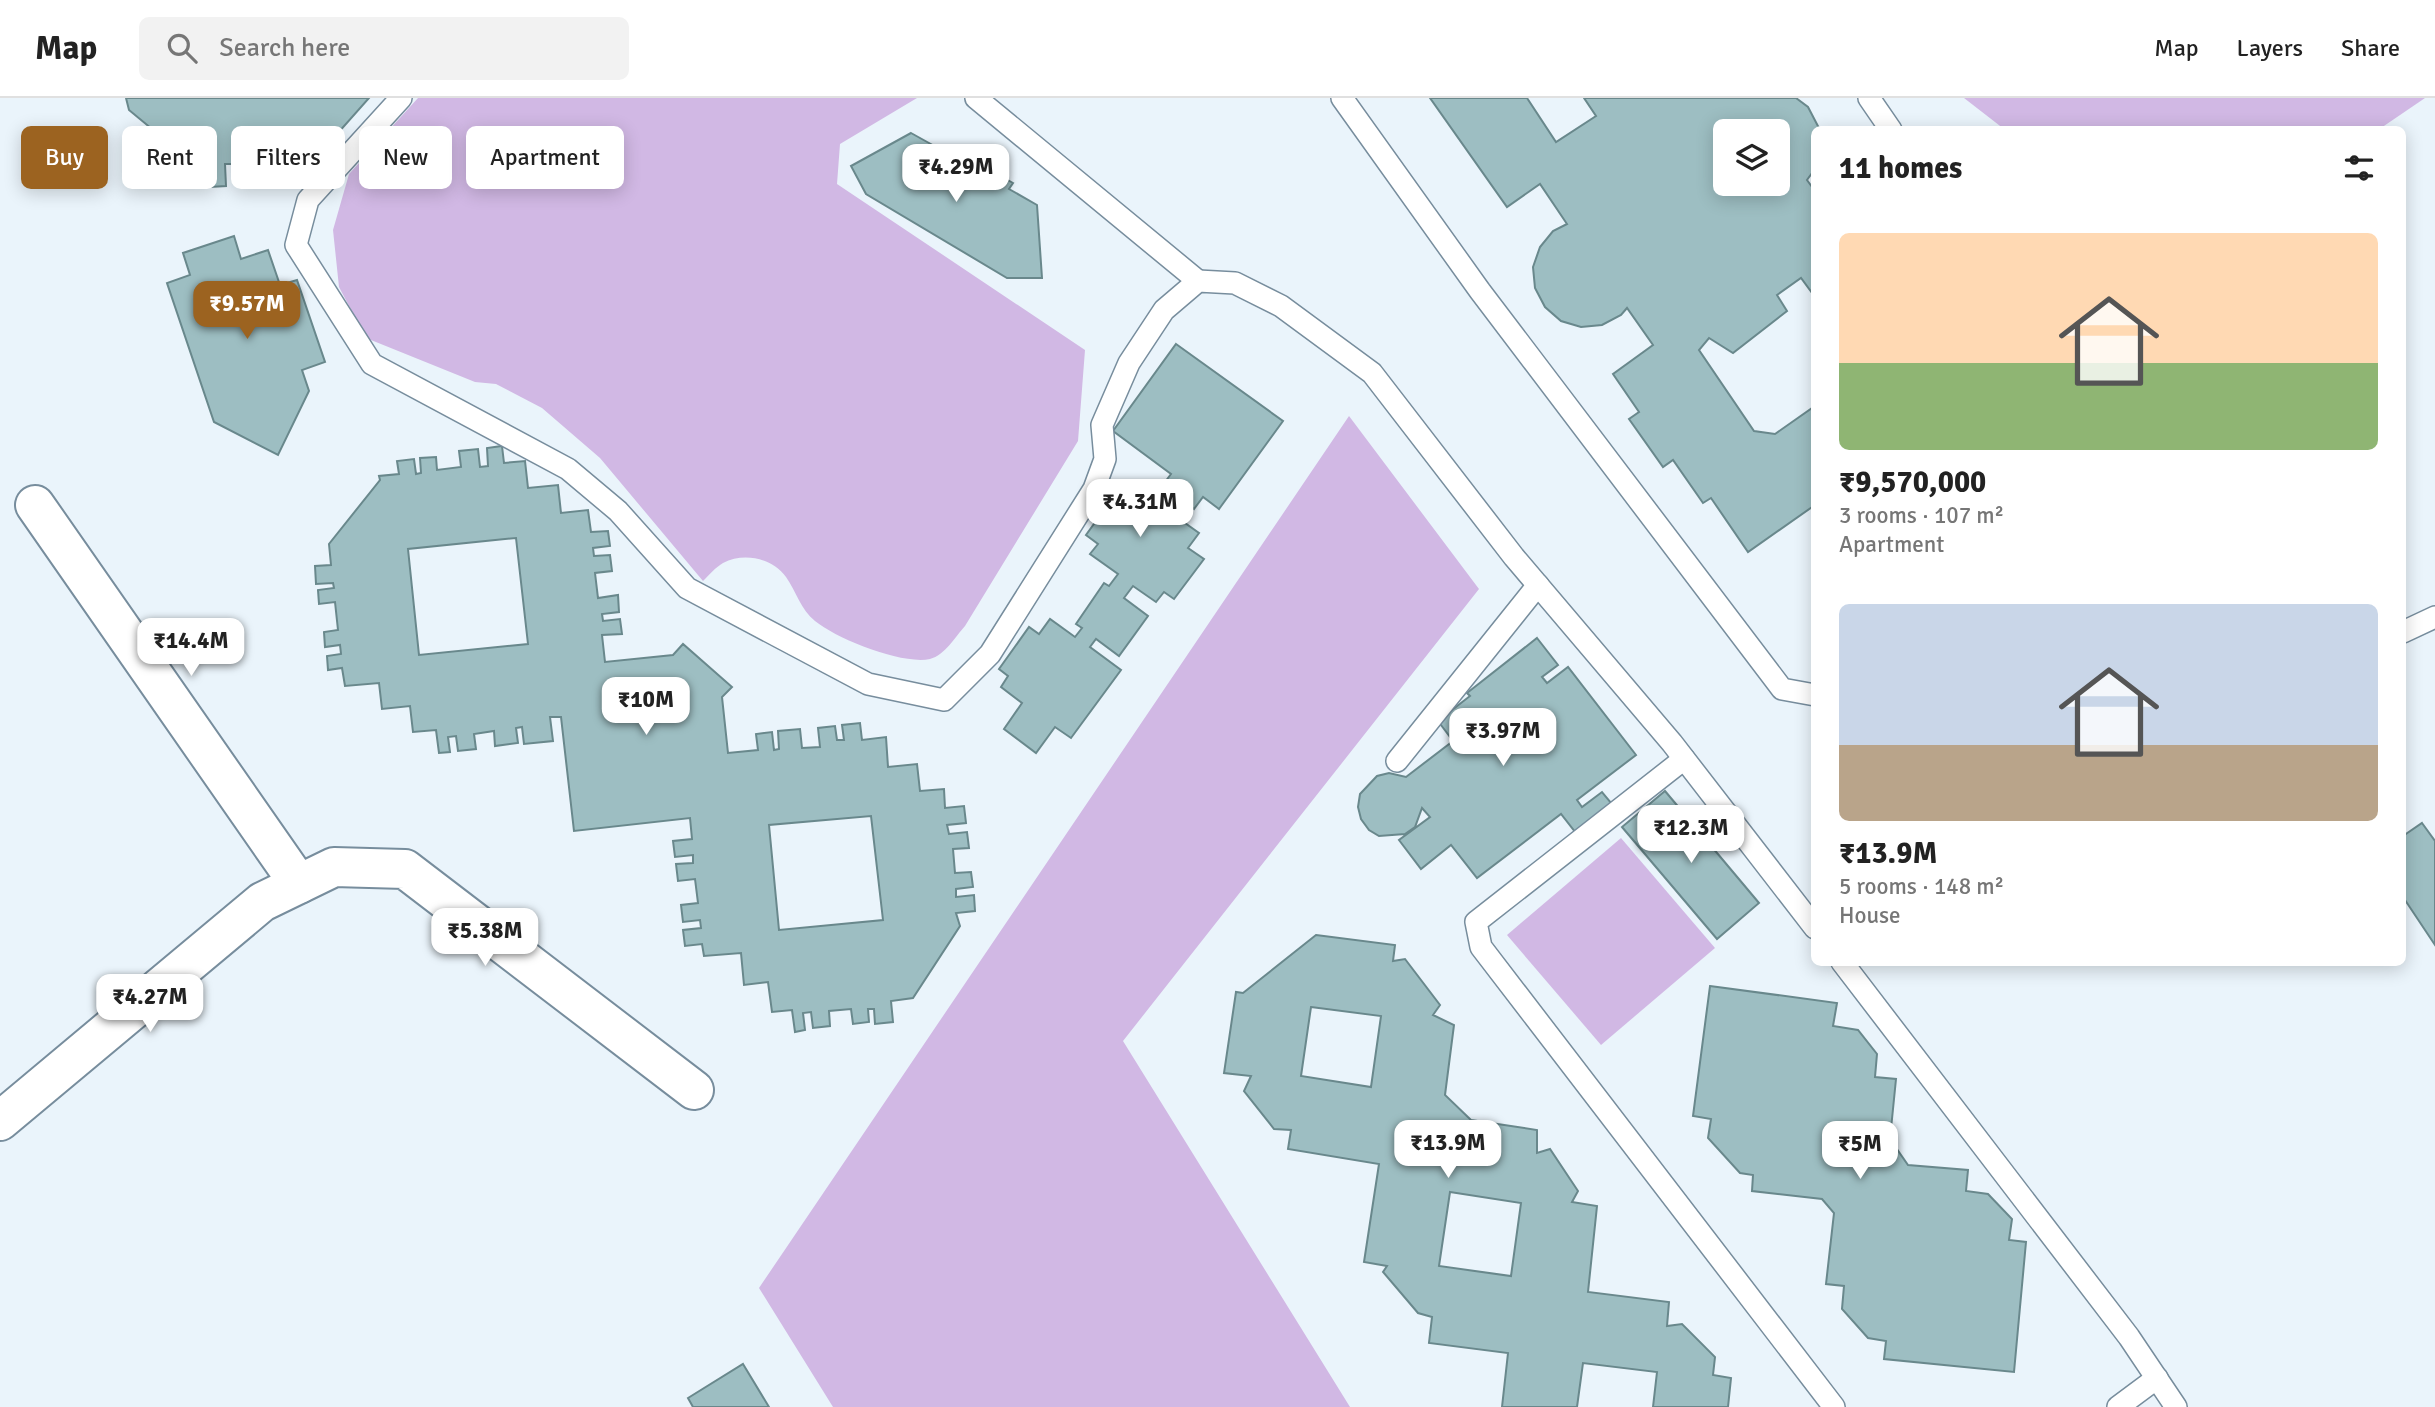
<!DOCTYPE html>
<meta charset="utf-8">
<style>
body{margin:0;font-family:Signika,sans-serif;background:#f2f2f2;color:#222;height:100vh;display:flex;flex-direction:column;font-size:26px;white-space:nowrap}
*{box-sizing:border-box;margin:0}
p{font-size:23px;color:#767676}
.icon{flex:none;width:38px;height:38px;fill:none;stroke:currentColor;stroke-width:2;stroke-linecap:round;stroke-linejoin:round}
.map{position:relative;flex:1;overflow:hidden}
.details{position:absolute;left:1811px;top:28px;width:595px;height:840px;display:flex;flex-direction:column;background:#fff;border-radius:10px;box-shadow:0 4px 18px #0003}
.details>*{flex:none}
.top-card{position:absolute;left:21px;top:28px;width:665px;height:63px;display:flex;gap:14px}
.controls{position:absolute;left:1713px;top:21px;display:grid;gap:14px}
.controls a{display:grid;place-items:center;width:77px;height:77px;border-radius:10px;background:#fff;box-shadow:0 4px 18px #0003;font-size:35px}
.price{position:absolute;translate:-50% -60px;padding:0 16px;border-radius:14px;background:#fff;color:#222;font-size:23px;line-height:46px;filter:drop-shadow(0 2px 4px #0008)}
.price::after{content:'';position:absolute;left:50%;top:42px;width:21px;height:16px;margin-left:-10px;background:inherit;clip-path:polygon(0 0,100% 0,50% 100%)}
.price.on{background:#9c6320;color:#fff}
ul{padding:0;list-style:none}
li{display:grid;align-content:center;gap:14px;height:371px;padding:0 28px}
li span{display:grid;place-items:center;height:217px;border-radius:10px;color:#555}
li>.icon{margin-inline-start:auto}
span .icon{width:126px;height:126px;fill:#fffc;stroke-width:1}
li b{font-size:30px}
h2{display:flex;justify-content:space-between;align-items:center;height:84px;padding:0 28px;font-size:30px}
.chip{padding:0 24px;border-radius:10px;background:#fff;box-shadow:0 4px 18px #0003;font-size:24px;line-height:63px}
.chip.on{background:#9c6320;color:#fff}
header{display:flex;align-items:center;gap:42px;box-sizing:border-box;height:98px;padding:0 35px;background:#fff;border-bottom:2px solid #e0e0e0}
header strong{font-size:33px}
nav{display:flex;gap:38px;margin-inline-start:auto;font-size:24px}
.search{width:490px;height:63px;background:#f2f2f2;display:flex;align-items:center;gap:18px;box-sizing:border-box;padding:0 24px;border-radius:10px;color:#767676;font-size:26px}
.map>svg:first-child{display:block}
.green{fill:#d1b8e4}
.building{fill:#9dbec2;stroke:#69888c;stroke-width:2;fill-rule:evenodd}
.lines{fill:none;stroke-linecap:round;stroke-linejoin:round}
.service-casing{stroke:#778d9d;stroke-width:24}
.minor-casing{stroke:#778d9d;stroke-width:42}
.service{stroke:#fff;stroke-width:21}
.minor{stroke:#fff;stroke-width:38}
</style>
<header>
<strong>Map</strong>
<div class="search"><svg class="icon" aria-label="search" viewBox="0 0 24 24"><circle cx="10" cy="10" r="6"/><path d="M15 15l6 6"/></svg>Search here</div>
<nav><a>Map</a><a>Layers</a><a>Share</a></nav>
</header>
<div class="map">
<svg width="2435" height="1309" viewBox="0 0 2435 1309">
<rect width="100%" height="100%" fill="#eaf4fb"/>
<g class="green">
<path d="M 418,0 L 917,0 L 840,46 L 837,86 L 1085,252 L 1078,343 L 965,528 C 955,539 945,557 930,561 C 902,567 837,541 815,523 C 801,512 796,493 786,479 C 772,460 744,454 723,465 C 716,469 709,477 703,483 L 600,360 L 542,310 L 496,286 L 475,284 L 366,240 L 339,189 L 333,132 L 349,76 Z"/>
<path d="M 1964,0 L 2425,0 L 2378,32 L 2004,31 Z"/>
<path d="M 1349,318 L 1479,491 L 1123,943 L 1350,1309 L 833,1309 L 759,1190 Z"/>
<path d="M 1621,740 L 1715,850 L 1601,947 L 1507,837 Z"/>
</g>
<g class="building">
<path d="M 126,0 L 369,0 L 314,62 L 303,63 L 304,83 L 288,84 L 287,63 L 277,64 L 278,86 L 263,87 L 262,64 L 251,65 L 252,85 L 236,85 L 235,66 L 225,66 L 226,88 L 210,89 L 208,66 L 193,65 L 129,12 Z"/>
<path d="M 1430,0 L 1527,0 L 1556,44 L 1596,18 L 1584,0 L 1796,0 L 1808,9 L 1820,32 L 1815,32 L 1815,71 L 1807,82 L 1815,93 L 1815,199 L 1801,180 L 1777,197 L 1787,213 L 1733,255 L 1709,240 L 1699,252 L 1754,333 L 1775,336 L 1815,308 L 1815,407 L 1748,454 L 1711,400 L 1703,405 L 1673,362 L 1663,369 L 1629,321 L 1639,314 L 1613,276 L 1653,247 L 1627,210 L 1621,217 L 1602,227 L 1581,229 L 1561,223 L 1545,209 L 1535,190 L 1533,169 L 1540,149 L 1553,133 L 1567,126 L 1540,86 L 1507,109 ZM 1726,33 L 1778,33 L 1778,86 L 1726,86 Z"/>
<path d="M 911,35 L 947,55 L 950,50 L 977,65 L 974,71 L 983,76 L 986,70 L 1013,85 L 1009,91 L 1037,107 L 1042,180 L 1007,180 L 866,96 L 851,68 Z"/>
<path d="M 234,138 L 241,161 L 268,152 L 280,187 L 297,182 L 325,264 L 302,272 L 309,293 L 278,357 L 214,324 L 167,185 L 190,177 L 183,155 Z"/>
<path d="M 1176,246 L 1283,323 L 1219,411 L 1203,399 L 1194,411 L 1188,406 L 1178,420 L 1199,435 L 1188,450 L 1204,461 L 1174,501 L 1164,494 L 1156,504 L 1133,488 L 1124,500 L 1148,518 L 1119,558 L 1096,541 L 1090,549 L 1121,572 L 1071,640 L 1055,629 L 1036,655 L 1004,631 L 1022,605 L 1001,589 L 1008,578 L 999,571 L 1029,529 L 1039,536 L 1050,521 L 1075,539 L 1082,530 L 1076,526 L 1104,485 L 1109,488 L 1118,476 L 1090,456 L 1098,446 L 1086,437 L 1114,398 L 1122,404 L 1135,386 L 1162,405 L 1171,394 L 1162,388 L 1171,376 L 1113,333 Z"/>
<path d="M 502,348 L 504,365 L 525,363 L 528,390 L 558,387 L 561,415 L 588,412 L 591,434 L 608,433 L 610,448 L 593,450 L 594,458 L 610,457 L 612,473 L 595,475 L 598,500 L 618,497 L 619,514 L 602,516 L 603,523 L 620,521 L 622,536 L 602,537 L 605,564 L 673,557 L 683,546 L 732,589 L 722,599 L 728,655 L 758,652 L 756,636 L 772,634 L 774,652 L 779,651 L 778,633 L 800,631 L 802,650 L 820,649 L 818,630 L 835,628 L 837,642 L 844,642 L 842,627 L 860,625 L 862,642 L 886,639 L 888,669 L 917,666 L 920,693 L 944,691 L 945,710 L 964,708 L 966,725 L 947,727 L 949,736 L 967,734 L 969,750 L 953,751 L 955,775 L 971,774 L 973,789 L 956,791 L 956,799 L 974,797 L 975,813 L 956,815 L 960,828 L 913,900 L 891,903 L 893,924 L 875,926 L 874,911 L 868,911 L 869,924 L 853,926 L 851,911 L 829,913 L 830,928 L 813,930 L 811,914 L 803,915 L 805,932 L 795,934 L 792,912 L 772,914 L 768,884 L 744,887 L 741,855 L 704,858 L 702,846 L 685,848 L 683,832 L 701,830 L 700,822 L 683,824 L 681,807 L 698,805 L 695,781 L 678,783 L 676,766 L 693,765 L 693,757 L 675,759 L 673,743 L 692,741 L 690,720 L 574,733 L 561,619 L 550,619 L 553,643 L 524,646 L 522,629 L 516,630 L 518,645 L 495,648 L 494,633 L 474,636 L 476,651 L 458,653 L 456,638 L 448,639 L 450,654 L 439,655 L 436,632 L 413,634 L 410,608 L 382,611 L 379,585 L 345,588 L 342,570 L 328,572 L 327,558 L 341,556 L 340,547 L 325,549 L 324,534 L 338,532 L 335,504 L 319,506 L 318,492 L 334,490 L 333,485 L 316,486 L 315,468 L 331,467 L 329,446 L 380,382 L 379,378 L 399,376 L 397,363 L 414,361 L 416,376 L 421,375 L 420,360 L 436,359 L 437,372 L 461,369 L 459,353 L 478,351 L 480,369 L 488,368 L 487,350 ZM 516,440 L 528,546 L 419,557 L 408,451 ZM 871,718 L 883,822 L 779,832 L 769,727 Z"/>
<path d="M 1537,540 L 1558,567 L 1542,579 L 1547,585 L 1568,569 L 1636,657 L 1577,702 L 1582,709 L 1602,694 L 1612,706 L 1576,735 L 1561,716 L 1477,780 L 1451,747 L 1421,771 L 1399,742 L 1430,719 L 1422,710 L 1415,729 L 1405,736 L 1379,738 L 1369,732 L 1361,721 L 1358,709 L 1360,696 L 1377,678 L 1389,675 L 1406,679 L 1453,643 L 1438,623 L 1470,598 L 1467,595 Z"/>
<path d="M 1665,693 L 1759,805 L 1717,841 L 1622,729 Z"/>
<path d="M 2422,725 L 2435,743 L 2435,847 L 2403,799 L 2403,738 Z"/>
<path d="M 1316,837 L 1395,847 L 1393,863 L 1405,861 L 1440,907 L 1433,917 L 1454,927 L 1445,997 L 1471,1022 L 1537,1032 L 1537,1055 L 1550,1051 L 1578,1093 L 1572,1104 L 1597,1108 L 1588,1194 L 1669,1204 L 1667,1228 L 1682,1226 L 1715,1259 L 1713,1277 L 1731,1280 L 1728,1309 L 1653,1309 L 1657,1274 L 1583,1265 L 1577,1309 L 1502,1309 L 1508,1255 L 1429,1245 L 1432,1219 L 1418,1215 L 1383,1174 L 1387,1168 L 1364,1164 L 1379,1066 L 1288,1051 L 1291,1032 L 1274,1031 L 1244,993 L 1251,978 L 1224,975 L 1236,894 L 1243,895 ZM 1311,909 L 1381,918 L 1371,989 L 1301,978 ZM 1450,1094 L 1521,1105 L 1511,1178 L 1439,1168 Z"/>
<path d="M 1710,888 L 1837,905 L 1833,928 L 1858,932 L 1877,956 L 1875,979 L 1896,981 L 1890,1041 L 1908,1067 L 1968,1072 L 1966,1093 L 1988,1096 L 2012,1121 L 2009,1142 L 2026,1144 L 2014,1274 L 1884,1261 L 1886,1243 L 1868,1240 L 1842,1211 L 1844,1188 L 1826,1186 L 1834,1115 L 1822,1101 L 1752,1093 L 1753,1077 L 1740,1075 L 1708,1040 L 1711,1021 L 1693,1018 Z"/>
<path d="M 743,1266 L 769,1309 L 693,1309 L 688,1300 Z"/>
</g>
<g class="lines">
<g class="service-casing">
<g id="service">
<path d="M 401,0 L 308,102 L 296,147 L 372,266 L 568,371 L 618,413 L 687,490 L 868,586 L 944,602 L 990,556 L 1094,391 L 1105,361 L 1102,327 L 1129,265 L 1164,212 L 1198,183 L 1235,185 L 1281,208 L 1372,275 L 1514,459 L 1672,645 L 1815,830"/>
<path d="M 976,0 L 1198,183"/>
<path d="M 1342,0 L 1480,193 L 1782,591 L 1815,597"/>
<path d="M 1869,0 L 1891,32"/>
<path d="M 2403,534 L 2435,519"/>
<path d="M 1684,661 L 1476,824 L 1481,849 L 1834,1309"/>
<path d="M 1397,663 L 1538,487"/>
<path d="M 1842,864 L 2129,1239 L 2176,1309"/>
<path d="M 2118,1309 L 2157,1280"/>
</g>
</g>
<g class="minor-casing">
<g id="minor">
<path d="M 35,407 L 299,786"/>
<path d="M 0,1023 L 262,804 L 334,769 L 405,771 L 694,992"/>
</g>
</g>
<use href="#service" class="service"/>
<use href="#minor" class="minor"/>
</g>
</svg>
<div class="controls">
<a><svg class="icon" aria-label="layers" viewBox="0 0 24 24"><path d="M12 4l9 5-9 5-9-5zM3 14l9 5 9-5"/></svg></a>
</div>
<b class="price" style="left:956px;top:106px">₹4.29M</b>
<b class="price on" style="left:247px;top:243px">₹9.57M</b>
<b class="price" style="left:1140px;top:441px">₹4.31M</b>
<b class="price" style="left:191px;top:580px">₹14.4M</b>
<b class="price" style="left:646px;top:639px">₹10M</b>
<b class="price" style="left:1503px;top:670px">₹3.97M</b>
<b class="price" style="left:1691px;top:767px">₹12.3M</b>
<b class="price" style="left:485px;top:870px">₹5.38M</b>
<b class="price" style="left:150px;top:936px">₹4.27M</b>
<b class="price" style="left:1448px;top:1082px">₹13.9M</b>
<b class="price" style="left:1860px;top:1083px">₹5M</b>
<div class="top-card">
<a class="chip on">Buy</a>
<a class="chip">Rent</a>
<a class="chip">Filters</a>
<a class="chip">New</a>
<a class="chip">Apartment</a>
</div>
<section class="details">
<h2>11 homes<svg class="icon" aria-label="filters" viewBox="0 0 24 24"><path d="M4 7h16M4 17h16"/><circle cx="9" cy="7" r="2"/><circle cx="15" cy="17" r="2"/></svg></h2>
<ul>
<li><span style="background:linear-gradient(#ffd9b3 60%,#8fb573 0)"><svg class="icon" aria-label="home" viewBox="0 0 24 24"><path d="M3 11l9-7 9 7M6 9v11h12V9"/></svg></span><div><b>₹9,570,000</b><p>3 rooms · 107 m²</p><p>Apartment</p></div></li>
<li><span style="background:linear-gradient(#c9d6e8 65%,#b9a48a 0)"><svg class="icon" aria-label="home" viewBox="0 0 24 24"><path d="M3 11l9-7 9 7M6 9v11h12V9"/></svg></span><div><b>₹13.9M</b><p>5 rooms · 148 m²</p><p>House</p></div></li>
</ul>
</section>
</div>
